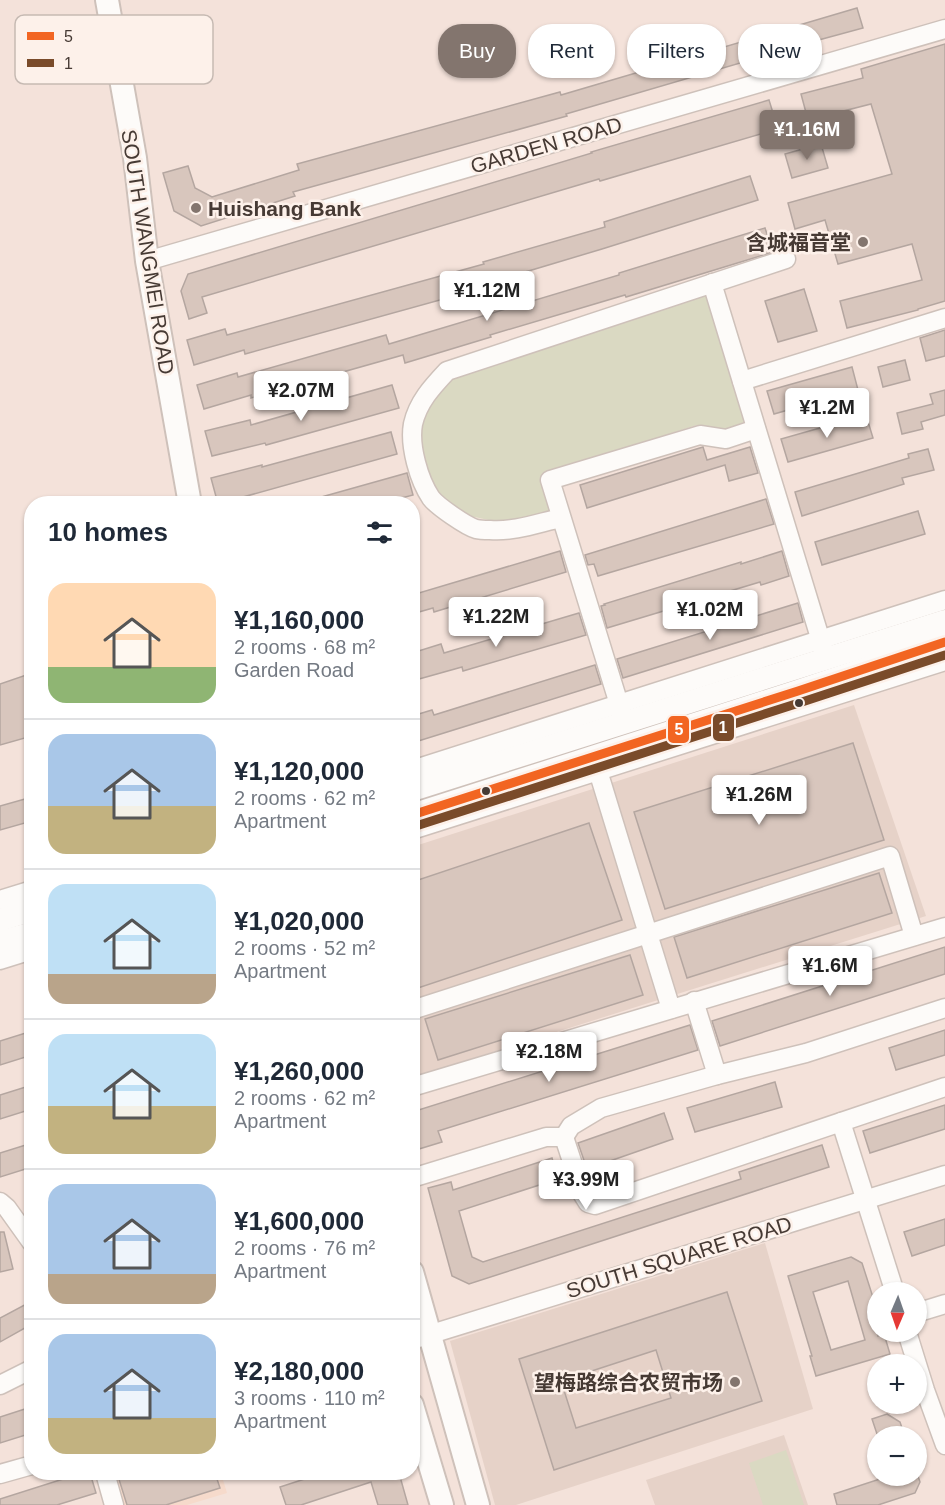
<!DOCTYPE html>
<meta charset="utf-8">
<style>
body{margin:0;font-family:Arial,"Noto Sans SC",sans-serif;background:#f6f6f7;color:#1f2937;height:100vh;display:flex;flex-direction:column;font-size:22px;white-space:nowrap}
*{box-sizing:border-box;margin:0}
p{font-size:20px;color:#747a83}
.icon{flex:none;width:33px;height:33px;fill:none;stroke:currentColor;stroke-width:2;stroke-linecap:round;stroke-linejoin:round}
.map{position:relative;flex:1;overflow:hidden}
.panel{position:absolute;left:24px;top:496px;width:396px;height:984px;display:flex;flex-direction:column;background:#fff;border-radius:24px;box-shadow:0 2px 4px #0004}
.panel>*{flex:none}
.hud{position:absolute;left:438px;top:24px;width:417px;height:54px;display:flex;gap:12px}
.needle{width:39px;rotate:182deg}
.buttons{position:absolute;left:867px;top:1282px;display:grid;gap:12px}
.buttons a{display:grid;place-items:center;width:60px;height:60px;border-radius:50%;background:#fff;box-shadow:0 2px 4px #0004;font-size:30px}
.price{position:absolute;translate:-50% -51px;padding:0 14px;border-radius:6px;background:#fff;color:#222;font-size:20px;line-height:39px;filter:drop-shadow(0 2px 3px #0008)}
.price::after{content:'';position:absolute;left:50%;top:36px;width:18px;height:14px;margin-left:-9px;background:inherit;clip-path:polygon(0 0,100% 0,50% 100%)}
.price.selected{background:#83756e;color:#fff}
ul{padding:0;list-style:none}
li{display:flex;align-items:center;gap:18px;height:150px;padding:0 24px}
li+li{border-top:2px solid #e0e1e3}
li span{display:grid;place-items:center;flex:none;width:168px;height:120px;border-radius:18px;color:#555}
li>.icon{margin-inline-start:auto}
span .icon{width:72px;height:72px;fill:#fffc;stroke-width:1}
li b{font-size:26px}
h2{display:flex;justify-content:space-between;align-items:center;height:72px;padding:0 24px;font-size:26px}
.tag{padding:0 21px;border-radius:24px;background:#fff;box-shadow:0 2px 4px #0004;font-size:21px;line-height:54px}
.tag.selected{background:#83756e;color:#fff}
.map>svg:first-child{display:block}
.commercial{fill:#e6d2c8}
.built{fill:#f6dacb}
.green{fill:#dad9c2}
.building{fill:#d8c6bd;stroke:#b4a6a0;stroke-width:1.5;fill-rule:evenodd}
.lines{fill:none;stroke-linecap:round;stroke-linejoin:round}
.minor-casing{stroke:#cec1ba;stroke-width:21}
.major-casing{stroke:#cec1ba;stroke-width:26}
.minor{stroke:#fdfbf9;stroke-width:18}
.major{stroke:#fdfbf9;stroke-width:22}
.bus-1-casing{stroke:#fdf1ea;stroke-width:14}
.bus-2-casing{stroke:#fdf1ea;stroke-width:14}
.bus-1{stroke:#f26522;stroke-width:9}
.bus-2{stroke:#7a4b2a;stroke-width:9}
.poi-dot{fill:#83756e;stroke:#fdf1ea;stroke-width:2}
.bus-dot{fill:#463a34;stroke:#fdf1ea;stroke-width:2}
.labels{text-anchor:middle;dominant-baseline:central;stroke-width:5;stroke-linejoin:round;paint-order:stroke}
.street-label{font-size:21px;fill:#463a34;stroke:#fdf1ea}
.poi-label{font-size:21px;font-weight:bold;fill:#463a34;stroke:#fdf1ea;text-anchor:end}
.key{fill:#fdf1ea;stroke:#c6bab3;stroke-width:1.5}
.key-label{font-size:16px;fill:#463a34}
.line-badge{stroke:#fdf1ea;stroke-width:2}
.badge-label{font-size:16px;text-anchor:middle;font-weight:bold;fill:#fff}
</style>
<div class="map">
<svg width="945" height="1505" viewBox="0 0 945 1505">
<rect width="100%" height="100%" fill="#f4e2da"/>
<g class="commercial">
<path d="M 854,705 L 926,916 L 413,1077 L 412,847 Z"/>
<path d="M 765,1243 L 813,1409 L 516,1505 L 495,1505 L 450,1341 Z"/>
<path d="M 784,1435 L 808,1505 L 655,1505 L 646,1480 Z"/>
</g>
<path class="built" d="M 112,1473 L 221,1473 L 227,1493 L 187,1505 L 122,1505 Z"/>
<g class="green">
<path d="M 707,289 L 750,420 L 723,430 L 697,425 L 553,471 L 551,510 L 517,521 L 493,521 L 461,514 L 437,495 L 416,441 L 420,416 L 451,375 Z"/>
<path d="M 786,1450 L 804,1505 L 763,1505 L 749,1463 Z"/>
</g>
<g class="building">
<path d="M 857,8 L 863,28 L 815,41 L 566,114 L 567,116 L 293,192 L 295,196 L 201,226 L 174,211 L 163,173 L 188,166 L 195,188 L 212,197 L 299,170 L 297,164 L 560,92 L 561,95 Z"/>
<path d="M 945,44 L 945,301 L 918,309 L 918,310 L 847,328 L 840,301 L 922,280 L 912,244 L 838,264 L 825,220 L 795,229 L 788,203 L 892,174 L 871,104 L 808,120 L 801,94 L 863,78 L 861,69 Z"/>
<path d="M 769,100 L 778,129 L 600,181 L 599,179 L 202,297 L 207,313 L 189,319 L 181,291 L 188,274 L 592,153 L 591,152 Z"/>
<path d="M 821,144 L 828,168 L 792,178 L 785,154 Z"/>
<path d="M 750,176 L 758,200 L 602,249 L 475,287 L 476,290 L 245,354 L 244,350 L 194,365 L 187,340 L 225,329 L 227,335 L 484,264 L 483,262 L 605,227 L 604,222 Z"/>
<path d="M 765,228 L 773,252 L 757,257 L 626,297 L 625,295 L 490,335 L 491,337 L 405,363 L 403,355 L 251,398 L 251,395 L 204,409 L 197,385 L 237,373 L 238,377 L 386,335 L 389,344 L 619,275 L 619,273 Z"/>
<path d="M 804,289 L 817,331 L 778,342 L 765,301 Z"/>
<path d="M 945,330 L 945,356 L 926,361 L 920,338 Z"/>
<path d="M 905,360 L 910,380 L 883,387 L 878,367 Z"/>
<path d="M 852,367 L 858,390 L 774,414 L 767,391 Z"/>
<path d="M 392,385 L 399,408 L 266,445 L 265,443 L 212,456 L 205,431 L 250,420 L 251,425 Z"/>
<path d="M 945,390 L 945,415 L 921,422 L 923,429 L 902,434 L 897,413 L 933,404 L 930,394 Z"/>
<path d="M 866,415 L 873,438 L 788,462 L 781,439 Z"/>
<path d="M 391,432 L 397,454 L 218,504 L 211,478 L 262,465 L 262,467 Z"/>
<path d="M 703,447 L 707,460 L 750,447 L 758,473 L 729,481 L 725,465 L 587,508 L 580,485 Z"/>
<path d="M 928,449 L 934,470 L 902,478 L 904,484 L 802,516 L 795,492 L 909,458 L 908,454 Z"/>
<path d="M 407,473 L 413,495 L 379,504 L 308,504 L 307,501 Z"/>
<path d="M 766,499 L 774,524 L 598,576 L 594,564 L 588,565 L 585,555 Z"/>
<path d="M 918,511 L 925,534 L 822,565 L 815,542 Z"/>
<path d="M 560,551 L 566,572 L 434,612 L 433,608 L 412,614 L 412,595 Z"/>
<path d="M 782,551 L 789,576 L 761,585 L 760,582 L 607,628 L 601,606 L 605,605 L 604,604 L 741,562 L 741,564 Z"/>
<path d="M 798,603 L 803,622 L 623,678 L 617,659 Z"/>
<path d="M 579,613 L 586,635 L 463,671 L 462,667 L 412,681 L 412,653 L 441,644 L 444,653 Z"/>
<path d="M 595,665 L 601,684 L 412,743 L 412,716 L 432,710 L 434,715 Z"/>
<path d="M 32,673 L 32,736 L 0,745 L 0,684 Z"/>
<path d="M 853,743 L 884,840 L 665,909 L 634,812 Z"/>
<path d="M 32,797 L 32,821 L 0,830 L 0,806 Z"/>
<path d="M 589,823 L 622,920 L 412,990 L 412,882 Z"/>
<path d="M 879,873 L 892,913 L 687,978 L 674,937 Z"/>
<path d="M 945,947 L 945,974 L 720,1046 L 712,1021 Z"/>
<path d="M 630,955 L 643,995 L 438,1060 L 425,1019 Z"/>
<path d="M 690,1025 L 698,1050 L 438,1131 L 442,1142 L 419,1149 L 412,1129 L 412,1112 Z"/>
<path d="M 945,1030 L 945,1055 L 896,1070 L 889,1048 Z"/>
<path d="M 32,1031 L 32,1055 L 0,1065 L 0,1041 Z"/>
<path d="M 775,1082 L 782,1107 L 695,1132 L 687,1108 Z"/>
<path d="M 32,1085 L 32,1109 L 0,1119 L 0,1095 Z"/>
<path d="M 945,1105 L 945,1129 L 870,1153 L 863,1131 Z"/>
<path d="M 664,1113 L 673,1139 L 587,1169 L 578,1143 Z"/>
<path d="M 32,1143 L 32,1167 L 0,1177 L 0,1153 Z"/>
<path d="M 822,1145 L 829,1167 L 469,1284 L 452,1276 L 428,1188 L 451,1182 L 453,1190 L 552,1158 L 558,1179 L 459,1211 L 472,1257 L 483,1262 L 741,1179 L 739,1172 Z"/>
<path d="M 945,1219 L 945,1245 L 912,1256 L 904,1232 Z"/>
<path d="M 0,1232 L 4,1232 L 13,1269 L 0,1272 Z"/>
<path d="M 851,1257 L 862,1263 L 878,1313 L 878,1336 L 884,1334 L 890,1354 L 816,1376 L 810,1356 L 812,1356 L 788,1276 ZM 848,1281 L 865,1340 L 831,1350 L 813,1292 Z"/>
<path d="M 727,1292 L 762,1401 L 554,1470 L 519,1359 ZM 656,1350 L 671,1398 L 576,1428 L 561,1381 Z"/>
<path d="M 32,1301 L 32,1324 L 0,1342 L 0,1318 Z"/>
<path d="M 28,1408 L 32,1419 L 32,1433 L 0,1443 L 0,1417 Z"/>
<path d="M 887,1414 L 900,1422 L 905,1437 L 878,1437 L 872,1419 Z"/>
<path d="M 82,1473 L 90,1473 L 96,1493 L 57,1505 L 0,1505 L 0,1499 Z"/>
<path d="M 117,1473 L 141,1473 L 142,1476 L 150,1473 L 215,1473 L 220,1488 L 166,1505 L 127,1505 Z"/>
<path d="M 323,1473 L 399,1473 L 408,1505 L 378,1505 L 371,1482 L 301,1505 L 286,1505 L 280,1487 Z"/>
<path d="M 889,1476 L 918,1476 L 920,1482 L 915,1493 L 878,1505 L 837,1505 L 834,1494 Z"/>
</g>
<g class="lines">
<g class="minor-casing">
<g id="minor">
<path d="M 147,261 L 945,29"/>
<path d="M 712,283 L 824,651"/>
<path d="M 742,381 L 945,318"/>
<path d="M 561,518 C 538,523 514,532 490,530 C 486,530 480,530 476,529 C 466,526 437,506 431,498 C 419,480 409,446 413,424 C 418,402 432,387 447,371 L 786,259"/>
<path d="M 622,714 L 550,480 L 700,435 L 726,439 L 756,429"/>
<path d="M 595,761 L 671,1009"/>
<path d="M 412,770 L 945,600"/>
<path d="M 412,830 L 945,661"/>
<path d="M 0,900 L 32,890"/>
<path d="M 0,960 L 32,950"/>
<path d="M 694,1001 L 717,1075"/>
<path d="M 412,1010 L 890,856 L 914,936"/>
<path d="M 412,1087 L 945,927"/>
<path d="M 841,1122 L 895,1293"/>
<path d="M 564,1137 L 571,1126 L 601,1108 L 717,1075 L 806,1053 L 945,1008"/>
<path d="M 412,1178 L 546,1137 L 564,1137 L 583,1195 L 588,1203 L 595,1205 L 945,1087"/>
<path d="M 0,1202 L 7,1208 L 32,1243"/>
<path d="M 916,1313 L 945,1304"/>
<path d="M 907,1332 L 925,1390 L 945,1445"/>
<path d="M 412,1340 L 945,1175"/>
<path d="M 0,1385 L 32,1369"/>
<path d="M 105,1473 L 114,1505"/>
<path d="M 0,1474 L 32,1465"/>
</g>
</g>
<g class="major-casing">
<g id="major">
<path d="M 107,0 L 135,158 L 147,261 L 190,504"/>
<path d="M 412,790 L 945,621"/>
<path d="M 412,815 L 798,691 L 945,642"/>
<path d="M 0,920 L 32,910"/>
<path d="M 0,942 L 32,933"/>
<path d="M 412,1272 L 478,1505"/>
<path d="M 412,1405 L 442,1505"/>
</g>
</g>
<use href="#minor" class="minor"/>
<use href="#major" class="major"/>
<g class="bus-1-casing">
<path id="bus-1" d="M 412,815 L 798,691 L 945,642"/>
</g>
<g class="bus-2-casing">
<path id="bus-2" d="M 416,826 L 802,702 L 945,655"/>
</g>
<use href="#bus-1" class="bus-1"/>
<use href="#bus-2" class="bus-2"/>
</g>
<g class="poi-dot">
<circle cx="196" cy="208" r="6"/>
<circle cx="863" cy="242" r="6"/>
<circle cx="735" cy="1382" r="6"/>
</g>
<g class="bus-dot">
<circle cx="799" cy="703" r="5"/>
<circle cx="486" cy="791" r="5"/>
</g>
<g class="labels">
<g class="street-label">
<text transform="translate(546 145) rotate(-16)">GARDEN ROAD</text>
<text transform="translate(148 252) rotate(81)">SOUTH WANGMEI ROAD</text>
<text transform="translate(679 1257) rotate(-17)">SOUTH SQUARE ROAD</text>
</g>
<g class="poi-label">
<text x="208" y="208" text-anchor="start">Huishang Bank</text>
<text x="851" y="242">含城福音堂</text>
<text x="723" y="1382">望梅路综合农贸市场</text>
</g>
</g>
<rect x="15" y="15" width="198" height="69" rx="9" class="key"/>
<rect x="27" y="32" width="27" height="8" fill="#f26522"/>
<rect x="27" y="59" width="27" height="8" fill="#7a4b2a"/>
<g class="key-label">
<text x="64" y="42">5</text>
<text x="64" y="69">1</text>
</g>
<g class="line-badge">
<rect x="712" y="713" width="23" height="29" rx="6" fill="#7a4b2a"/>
<rect x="667" y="715" width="23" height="29" rx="6" fill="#f26522"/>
</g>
<g class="badge-label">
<text x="723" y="733">1</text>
<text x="679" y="735">5</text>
</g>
</svg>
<div class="buttons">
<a><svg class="needle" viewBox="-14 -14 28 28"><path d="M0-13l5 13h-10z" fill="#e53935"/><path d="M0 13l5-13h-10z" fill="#747a83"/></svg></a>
<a>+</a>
<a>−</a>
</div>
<b class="price selected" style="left:807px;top:161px">¥1.16M</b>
<b class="price" style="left:487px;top:322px">¥1.12M</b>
<b class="price" style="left:301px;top:422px">¥2.07M</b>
<b class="price" style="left:827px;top:439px">¥1.2M</b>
<b class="price" style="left:710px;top:641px">¥1.02M</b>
<b class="price" style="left:496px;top:648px">¥1.22M</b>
<b class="price" style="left:759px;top:826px">¥1.26M</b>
<b class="price" style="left:830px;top:997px">¥1.6M</b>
<b class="price" style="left:549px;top:1083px">¥2.18M</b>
<b class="price" style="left:586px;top:1211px">¥3.99M</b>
<div class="hud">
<a class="tag selected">Buy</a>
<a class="tag">Rent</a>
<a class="tag">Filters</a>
<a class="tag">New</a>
</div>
<section class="panel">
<h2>10 homes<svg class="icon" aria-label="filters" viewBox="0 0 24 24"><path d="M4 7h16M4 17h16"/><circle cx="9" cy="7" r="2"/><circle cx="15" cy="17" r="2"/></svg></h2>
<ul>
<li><span style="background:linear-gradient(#ffd9b3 70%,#8fb573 0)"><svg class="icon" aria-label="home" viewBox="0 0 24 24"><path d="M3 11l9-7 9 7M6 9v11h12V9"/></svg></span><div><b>¥1,160,000</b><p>2 rooms · 68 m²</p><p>Garden Road</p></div></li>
<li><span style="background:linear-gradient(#a9c7e8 60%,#c2b280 0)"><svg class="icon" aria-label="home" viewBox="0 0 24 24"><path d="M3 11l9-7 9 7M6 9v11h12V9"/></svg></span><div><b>¥1,120,000</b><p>2 rooms · 62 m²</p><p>Apartment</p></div></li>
<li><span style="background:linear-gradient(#bfe0f5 75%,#b9a48a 0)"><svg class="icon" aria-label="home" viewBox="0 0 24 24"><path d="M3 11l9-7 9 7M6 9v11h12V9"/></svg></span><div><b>¥1,020,000</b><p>2 rooms · 52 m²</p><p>Apartment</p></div></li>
<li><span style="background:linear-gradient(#bfe0f5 60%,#c2b280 0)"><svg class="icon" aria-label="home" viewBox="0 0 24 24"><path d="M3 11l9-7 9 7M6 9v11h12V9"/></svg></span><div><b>¥1,260,000</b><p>2 rooms · 62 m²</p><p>Apartment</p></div></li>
<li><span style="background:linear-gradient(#a9c7e8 75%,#b9a48a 0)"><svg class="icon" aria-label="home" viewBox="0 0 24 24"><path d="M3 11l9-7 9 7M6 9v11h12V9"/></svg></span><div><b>¥1,600,000</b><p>2 rooms · 76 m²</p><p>Apartment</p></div></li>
<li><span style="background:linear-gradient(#a9c7e8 70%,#c2b280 0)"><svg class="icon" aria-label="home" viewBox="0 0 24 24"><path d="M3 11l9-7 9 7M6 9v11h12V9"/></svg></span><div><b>¥2,180,000</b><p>3 rooms · 110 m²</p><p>Apartment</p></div></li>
</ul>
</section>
</div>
